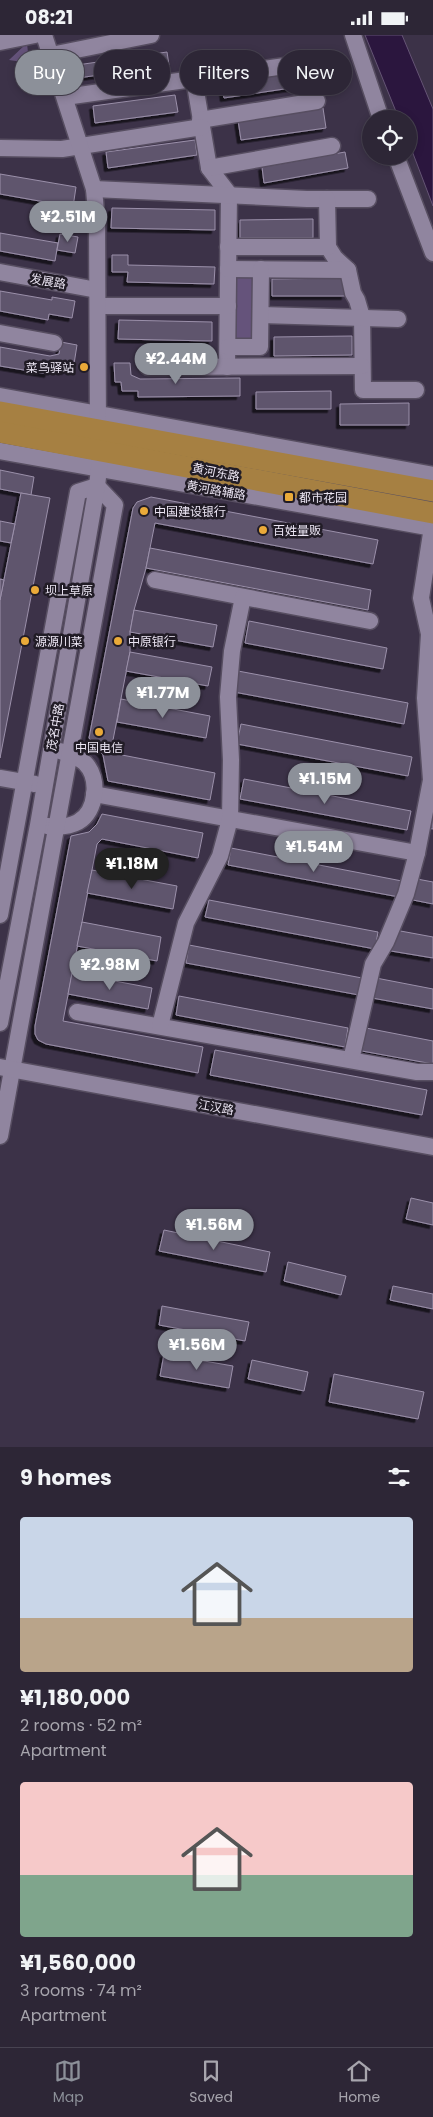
<!DOCTYPE html>
<meta charset="utf-8">
<style>
body{margin:0;font-family:Poppins,"Noto Sans SC",sans-serif;background:#352e3e;color:#f1f3f6;height:100vh;display:flex;flex-direction:column;font-size:19px;white-space:nowrap}
*{box-sizing:border-box;margin:0}
p{font-size:16px;color:#a7a5ad}
.icon{flex:none;width:28px;height:28px;fill:none;stroke:currentColor;stroke-width:2;stroke-linecap:round;stroke-linejoin:round}
.map{position:relative;height:1412px;overflow:hidden}
.panel{display:flex;flex-direction:column;background:#2d2636;flex:1}
.panel>*{flex:none}
.guide{position:absolute;left:15px;top:15px;width:404px;height:45px;display:flex;gap:10px}
.controls{position:absolute;left:362px;top:75px;display:grid;gap:10px}
.controls a{display:grid;place-items:center;width:55px;height:55px;border-radius:50%;background:#2d2636;box-shadow:0 2px 8px #0003,0 0 0 1px #484351;font-size:25px}
.price{position:absolute;translate:-50% -42px;padding:0 11px;border-radius:18px;background:#8c9099;color:#fff;font-size:16px;line-height:32px;filter:drop-shadow(0 1px 2px #0008)}
.price::after{content:'';position:absolute;left:50%;top:30px;width:15px;height:11px;margin-left:-8px;background:inherit;clip-path:polygon(0 0,100% 0,50% 100%)}
.price.current{background:#222;color:#fff}
ul{padding:0;list-style:none}
li{display:grid;align-content:center;gap:10px;height:265px;padding:0 20px}
li span{display:grid;place-items:center;height:155px;border-radius:5px;color:#555}
li>.icon{margin-inline-start:auto}
span .icon{width:90px;height:90px;fill:#fffc;stroke-width:1}
li b{font-size:21px}
h2{display:flex;justify-content:space-between;align-items:center;height:60px;padding:0 20px;font-size:21px}
.pill{padding:0 18px;border-radius:22px;background:#2d2636;box-shadow:0 2px 8px #0003,0 0 0 1px #484351;font-size:18px;line-height:45px}
.pill.current{background:#8c9099;color:#fff}
.status{display:flex;justify-content:space-between;align-items:center;height:35px;padding:0 25px;background:#2d2636;direction:ltr}
.status svg{height:14px;fill:currentColor}
.tab-bar{display:flex;justify-content:space-around;align-items:center;height:70px;border-top:1px solid #484351;background:#2d2636;font-size:14px;color:#a7a5ad}
.tab-bar a{display:grid;justify-items:center;gap:2px}
.tab-bar .current{color:#8c9099}
.map>svg:first-child{display:block}
.green{fill:#65537b}
.water{fill:#2b163e;stroke:#655475}
.building{fill:#5f556d;stroke:#9b90aa;filter:url(#shadow)}
.lines{fill:none;stroke-linecap:round;stroke-linejoin:round}
.minor-casing{stroke:#574e61;stroke-width:19}
.major-casing{stroke:#574e61;stroke-width:24}
.minor{stroke:#90859f;stroke-width:16}
.major{stroke:#a68042;stroke-width:21}
.poi-dot{fill:#eaaa39;stroke:#211c26;stroke-width:2}
.labels{text-anchor:middle;dominant-baseline:central;stroke-width:5;stroke-linejoin:round;paint-order:stroke}
.street-label{font-size:12px;fill:#ece6f4;stroke:#211c26}
.poi-label{font-size:12px;fill:#ece6f4;stroke:#211c26;text-anchor:start}
</style>
<div class="status"><b>08:21</b><svg viewBox="0 0 49 12"><path d="M0 12V9h3v3zM5 12V6h3v6zM10 12V3h3v9zM15 12V0h3v12zM26 1h20v11H26zM47 4h2v5h-2z"/></svg></div>
<div class="map">
<svg width="433" height="1412" viewBox="0 0 433 1412">
<defs>
<filter id="shadow"><feDropShadow dx="-3.5" dy="3.5" stdDeviation="0" flood-color="#0009"/></filter>
</defs>
<rect width="100%" height="100%" fill="#3c3248"/>
<g class="green">
<path d="M 27,8 L 29,28 L 9,25 Z"/>
<path d="M 236,241 L 252,241 L 256,244 L 254,306 L 235,305 Z"/>
</g>
<path class="water" d="M 365,0 L 402,0 L 433,74 L 433,171 L 409,108 L 409,84 L 399,84 Z"/>
<g class="building">
<path d="M 167,17 L 169,30 L 78,43 L 77,30 Z"/>
<path d="M 309,33 L 311,50 L 224,63 L 221,45 Z"/>
<path d="M 175,60 L 178,77 L 95,88 L 93,71 Z"/>
<path d="M 323,73 L 326,93 L 241,105 L 238,85 Z"/>
<path d="M 195,105 L 197,120 L 108,133 L 106,117 Z"/>
<path d="M 345,117 L 348,133 L 264,148 L 262,132 Z"/>
<path d="M 0,139 L 76,152 L 73,172 L 0,159 Z"/>
<path d="M 112,173 L 215,175 L 215,195 L 111,193 Z"/>
<path d="M 313,184 L 313,203 L 240,203 L 240,185 Z"/>
<path d="M 0,198 L 58,208 L 55,226 L 0,216 Z"/>
<path d="M 60,199 L 78,202 L 75,218 L 57,215 Z"/>
<path d="M 112,220 L 128,220 L 128,230 L 215,232 L 214,249 L 127,247 L 128,237 L 112,237 Z"/>
<path d="M 344,243 L 345,261 L 272,261 L 272,244 Z"/>
<path d="M 0,256 L 52,265 L 52,262 L 75,266 L 72,283 L 49,279 L 48,285 L 0,276 Z"/>
<path d="M 119,285 L 212,287 L 212,306 L 118,304 Z"/>
<path d="M 352,301 L 352,320 L 274,321 L 274,302 Z"/>
<path d="M 61,307 L 77,310 L 74,329 L 67,328 L 66,336 L 49,333 L 48,339 L 0,331 L 0,312 L 50,321 L 59,319 Z"/>
<path d="M 114,328 L 130,328 L 131,340 L 140,344 L 240,343 L 240,361 L 138,362 L 138,356 L 122,356 L 121,347 L 115,347 Z"/>
<path d="M 331,356 L 331,374 L 256,374 L 256,357 Z"/>
<path d="M 409,368 L 409,390 L 340,390 L 340,369 Z"/>
<path d="M 0,435 L 34,442 L 31,460 L 0,454 Z"/>
<path d="M 21,458 L 50,463 L 0,723 L 0,565 Z"/>
<path d="M 151,462 L 378,505 L 373,529 L 155,488 L 146,533 L 134,575 L 130,597 L 130,617 L 113,705 L 122,720 L 215,738 L 210,765 L 108,746 L 103,720 L 89,703 L 133,473 L 137,467 Z"/>
<path d="M 0,486 L 15,489 L 11,508 L 0,506 Z"/>
<path d="M 150,513 L 371,555 L 368,575 L 146,533 Z"/>
<path d="M 0,544 L 4,545 L 0,565 Z"/>
<path d="M 134,575 L 217,590 L 213,612 L 130,597 Z"/>
<path d="M 249,586 L 387,613 L 383,634 L 245,608 Z"/>
<path d="M 130,617 L 212,632 L 208,651 L 126,636 Z"/>
<path d="M 238,636 L 408,668 L 404,689 L 234,657 Z"/>
<path d="M 121,664 L 210,681 L 206,703 L 117,687 Z"/>
<path d="M 241,689 L 412,722 L 408,741 L 237,709 Z"/>
<path d="M 244,744 L 411,776 L 407,795 L 240,764 Z"/>
<path d="M 433,759 L 433,794 L 427,793 Z"/>
<path d="M 102,779 L 203,798 L 198,823 L 102,804 L 97,809 L 63,986 L 203,1012 L 198,1038 L 46,1009 L 38,1005 L 35,999 L 35,991 L 71,801 L 89,797 L 97,789 Z"/>
<path d="M 231,813 L 402,846 L 399,862 L 228,830 Z"/>
<path d="M 92,835 L 177,851 L 173,874 L 87,858 Z"/>
<path d="M 417,844 L 433,847 L 433,869 L 413,865 Z"/>
<path d="M 209,865 L 378,897 L 375,914 L 205,882 Z"/>
<path d="M 82,887 L 161,902 L 157,926 L 77,911 Z"/>
<path d="M 395,895 L 433,902 L 433,923 L 391,916 Z"/>
<path d="M 189,910 L 362,943 L 359,960 L 186,928 Z"/>
<path d="M 72,938 L 152,953 L 148,974 L 68,959 Z"/>
<path d="M 376,943 L 433,954 L 433,974 L 372,963 Z"/>
<path d="M 179,961 L 348,993 L 345,1012 L 176,980 Z"/>
<path d="M 366,993 L 433,1006 L 433,1029 L 362,1016 Z"/>
<path d="M 215,1015 L 427,1055 L 422,1080 L 210,1040 Z"/>
<path d="M 411,1163 L 433,1168 L 433,1190 L 406,1184 Z"/>
<path d="M 164,1195 L 270,1217 L 266,1237 L 159,1216 Z"/>
<path d="M 288,1227 L 346,1241 L 341,1260 L 284,1246 Z"/>
<path d="M 393,1251 L 433,1259 L 433,1274 L 390,1265 Z"/>
<path d="M 162,1271 L 249,1287 L 245,1306 L 159,1290 Z"/>
<path d="M 164,1319 L 233,1331 L 229,1353 L 160,1341 Z"/>
<path d="M 252,1325 L 308,1337 L 304,1356 L 248,1344 Z"/>
<path d="M 334,1339 L 424,1357 L 418,1384 L 329,1367 Z"/>
</g>
<g class="lines">
<g class="minor-casing">
<g id="minor">
<path d="M 353,0 L 381,84"/>
<path d="M 0,7 L 35,0"/>
<path d="M 51,20 L 151,0"/>
<path d="M 194,44 L 209,133 L 229,159 L 227,332"/>
<path d="M 65,62 L 299,29"/>
<path d="M 200,85 L 317,66"/>
<path d="M 0,113 L 62,114 L 202,92"/>
<path d="M 396,121 L 433,218"/>
<path d="M 209,133 L 332,111"/>
<path d="M 94,154 L 307,164 L 368,164"/>
<path d="M 327,164 L 328,212 L 335,223 L 348,235 L 353,258 L 357,265 L 362,282 L 363,355 L 416,355"/>
<path d="M 228,212 L 328,212"/>
<path d="M 228,234 L 348,235"/>
<path d="M 0,237 L 97,255"/>
<path d="M 98,271 L 228,271"/>
<path d="M 261,280 L 398,284"/>
<path d="M 0,298 L 54,308"/>
<path d="M 228,312 L 260,312 L 261,234"/>
<path d="M 148,332 L 362,331"/>
<path d="M 0,361 L 433,440"/>
<path d="M 0,416 L 433,493"/>
<path d="M 155,545 L 370,586"/>
<path d="M 0,743 L 35,749"/>
<path d="M 94,759 L 417,818"/>
<path d="M 47,791 C 57,792 69,792 78,787 C 97,776 100,743 85,728 C 78,722 69,719 60,716"/>
<path d="M 0,880 L 78,457 L 97,451 L 115,470 L 0,1101"/>
<path d="M 77,977 L 417,1037 L 433,1037"/>
<path d="M 0,988 L 38,790 L 97,451 L 101,416 L 98,395 L 97,188 L 94,154 L 44,0"/>
<path d="M 160,991 L 186,888 L 220,821 L 230,784 L 231,725 L 228,662 L 232,616 L 243,562"/>
<path d="M 351,1025 L 373,929 L 386,907 L 406,859 L 417,818 L 431,745 L 425,663 L 429,599 L 421,563 L 432,492"/>
<path d="M 0,1032 L 433,1112"/>
</g>
</g>
<g class="major-casing">
<g id="major">
<path d="M 0,377 L 433,456"/>
<path d="M 0,397 L 433,478"/>
</g>
</g>
<use href="#minor" class="minor"/>
<use href="#major" class="major"/>
</g>
<g class="poi-dot">
<circle cx="84" cy="332" r="5"/>
<rect x="284" y="457" width="10" height="10" rx="2.5"/>
<circle cx="144" cy="476" r="5"/>
<circle cx="263" cy="495" r="5"/>
<circle cx="35" cy="555" r="5"/>
<circle cx="25" cy="606" r="5"/>
<circle cx="118" cy="606" r="5"/>
<circle cx="99" cy="697" r="5"/>
</g>
<g class="labels">
<g class="street-label">
<text transform="translate(48 246) rotate(10)">发展路</text>
<text transform="translate(216 437) rotate(11)">黄河东路</text>
<text transform="translate(216 455) rotate(10)">黄河路辅路</text>
<text transform="translate(55 692) rotate(-80)">茂名中路</text>
<text transform="translate(216 1072) rotate(10)">江汉路</text>
</g>
<g class="poi-label">
<text x="74" y="332" text-anchor="end">菜鸟驿站</text>
<text x="299" y="462">都市花园</text>
<text x="154" y="476">中国建设银行</text>
<text x="273" y="495">百姓量贩</text>
<text x="45" y="555">坝上草原</text>
<text x="35" y="606">源源川菜</text>
<text x="128" y="606">中原银行</text>
<text x="99" y="712" text-anchor="middle">中国电信</text>
</g>
</g>
</svg>
<div class="controls">
<a><svg class="icon" aria-label="locate" viewBox="0 0 24 24"><circle cx="12" cy="12" r="6"/><path d="M12 2v4M12 18v4M2 12h4M18 12h4"/></svg></a>
</div>
<b class="price" style="left:68px;top:208px">¥2.51M</b>
<b class="price" style="left:176px;top:350px">¥2.44M</b>
<b class="price" style="left:163px;top:684px">¥1.77M</b>
<b class="price" style="left:325px;top:770px">¥1.15M</b>
<b class="price" style="left:314px;top:838px">¥1.54M</b>
<b class="price current" style="left:132px;top:855px">¥1.18M</b>
<b class="price" style="left:110px;top:956px">¥2.98M</b>
<b class="price" style="left:214px;top:1216px">¥1.56M</b>
<b class="price" style="left:197px;top:1336px">¥1.56M</b>
<div class="guide">
<a class="pill current">Buy</a>
<a class="pill">Rent</a>
<a class="pill">Filters</a>
<a class="pill">New</a>
</div>
</div>
<section class="panel">
<h2>9 homes<svg class="icon" aria-label="filters" viewBox="0 0 24 24"><path d="M4 7h16M4 17h16"/><circle cx="9" cy="7" r="2"/><circle cx="15" cy="17" r="2"/></svg></h2>
<ul>
<li><span style="background:linear-gradient(#c9d6e8 65%,#b9a48a 0)"><svg class="icon" aria-label="home" viewBox="0 0 24 24"><path d="M3 11l9-7 9 7M6 9v11h12V9"/></svg></span><div><b>¥1,180,000</b><p>2 rooms · 52 m²</p><p>Apartment</p></div></li>
<li><span style="background:linear-gradient(#f6c9c9 60%,#7fa58c 0)"><svg class="icon" aria-label="home" viewBox="0 0 24 24"><path d="M3 11l9-7 9 7M6 9v11h12V9"/></svg></span><div><b>¥1,560,000</b><p>3 rooms · 74 m²</p><p>Apartment</p></div></li>
</ul>
</section>
<nav class="tab-bar">
<a class="current"><svg class="icon" aria-label="map" viewBox="0 0 24 24"><path d="M3 6l6-2 6 2 6-2v14l-6 2-6-2-6 2zM9 4v14M15 6v14"/></svg>Map</a>
<a><svg class="icon" aria-label="saved" viewBox="0 0 24 24"><path d="M7 4h10v16l-5-4-5 4z"/></svg>Saved</a>
<a><svg class="icon" aria-label="home" viewBox="0 0 24 24"><path d="M3 11l9-7 9 7M6 9v11h12V9"/></svg>Home</a>
</nav>
